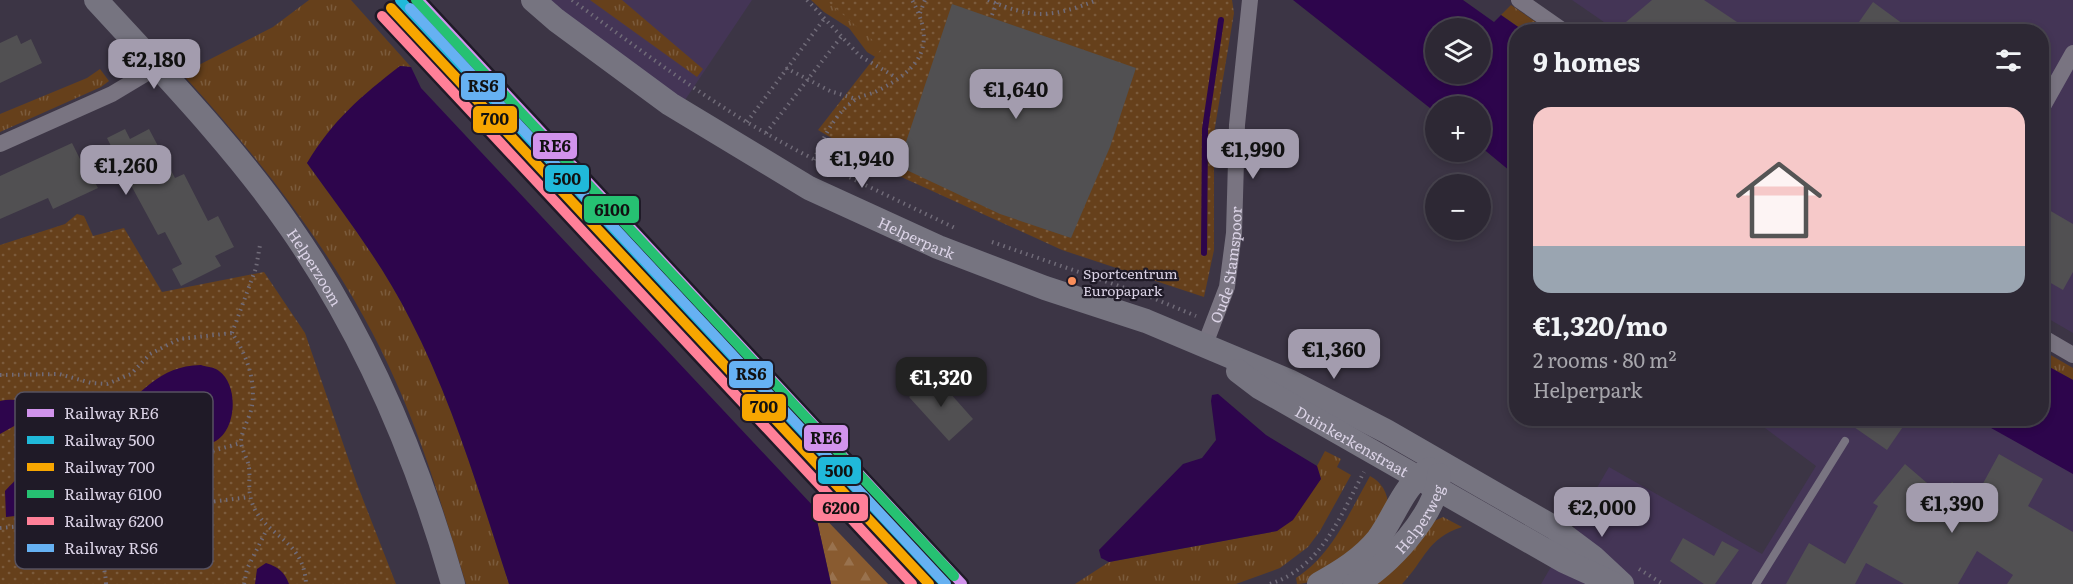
<!DOCTYPE html>
<meta charset="utf-8">
<style>
body{margin:0;font-family:Literata,serif;background:#35303c;color:#f1f3f6;height:100vh;display:flex;flex-direction:column;font-size:22px;white-space:nowrap}
*{box-sizing:border-box;margin:0}
p{font-size:20px;color:#a7a6ac}
.icon{flex:none;width:33px;height:33px;fill:none;stroke:currentColor;stroke-width:2;stroke-linecap:round;stroke-linejoin:round}
.map{position:relative;flex:1;overflow:hidden}
.side{position:absolute;left:1509px;top:24px;width:540px;height:402px;display:flex;flex-direction:column;background:#2d2834;border-radius:24px;box-shadow:0 3px 9px #0003,0 0 0 2px #48444f}
.side>*{flex:none}
.controls{position:absolute;left:1425px;top:18px;display:grid;gap:12px}
.controls a{display:grid;place-items:center;width:66px;height:66px;border-radius:50%;background:#2d2834;box-shadow:0 3px 9px #0003,0 0 0 2px #48444f;font-size:30px}
.price{position:absolute;translate:-50% -51px;padding:0 14px;border-radius:12px;background:#a39cae;color:#111;font-size:20px;line-height:39px;filter:drop-shadow(0 2px 3px #0008)}
.price::after{content:'';position:absolute;left:50%;top:36px;width:18px;height:14px;margin-left:-9px;background:inherit;clip-path:polygon(0 0,100% 0,50% 100%)}
.price.selected{background:#222;color:#fff}
ul{padding:0;list-style:none}
li{display:grid;align-content:center;gap:12px;height:318px;padding:0 24px}
li span{display:grid;place-items:center;height:186px;border-radius:18px;color:#555}
li>.icon{margin-inline-start:auto}
span .icon{width:108px;height:108px;fill:#fffc;stroke-width:1}
li b{font-size:26px}
h2{display:flex;justify-content:space-between;align-items:center;height:72px;padding:0 24px;font-size:26px}
.map>svg:first-child{display:block}
.built{fill:#443556}
.grass{fill:url(#grass-tufts)}
.forest{fill:url(#forest-firs)}
.park{fill:url(#park-dots)}
.water{fill:#2d054c;fill-rule:evenodd}
.lines{fill:none;stroke-linecap:round;stroke-linejoin:round}
.stream{stroke:#2d054c;stroke-width:6}
.building{fill:#515052}
.path{stroke:#706b78;stroke-width:4;stroke-dasharray:1.5 4.5;stroke-linecap:butt}
.lane{stroke:#797481;stroke-width:8}
.street{stroke:#797481;stroke-width:16}
.secondary{stroke:#767480;stroke-width:24}
.rail-1-casing{stroke:#1f1a27;stroke-width:15}
.rail-2-casing{stroke:#1f1a27;stroke-width:15}
.rail-3-casing{stroke:#1f1a27;stroke-width:15}
.rail-4-casing{stroke:#1f1a27;stroke-width:15}
.rail-5-casing{stroke:#1f1a27;stroke-width:15}
.rail-6-casing{stroke:#1f1a27;stroke-width:15}
.rail-1{stroke:#d193ec;stroke-width:10}
.rail-2{stroke:#20b9da;stroke-width:10}
.rail-3{stroke:#f7a600;stroke-width:10}
.rail-4{stroke:#26c172;stroke-width:10}
.rail-5{stroke:#ff8098;stroke-width:10}
.rail-6{stroke:#66b1f2;stroke-width:10}
.bus-dot{fill:#fa8e5a;stroke:#1f1a27;stroke-width:2}
.labels{text-anchor:middle;dominant-baseline:central;stroke-width:4.5;stroke-linejoin:round;paint-order:stroke}
.bus-label{font-size:14px;fill:#dbd3e6;stroke:#1f1a27;text-anchor:start}
.street-label{font-size:15px;fill:#dbd3e6;stroke:#1f1a27}
.key{fill:#1f1a27;stroke:#575260;stroke-width:1.5}
.key-label{font-size:16px;fill:#dbd3e6}
.line-badge{stroke:#1f1a27;stroke-width:2}
.pale-badge-label{font-size:16px;text-anchor:middle;font-weight:bold;fill:#111}
</style>
<div class="map">
<svg width="2073" height="584" viewBox="0 0 2073 584">
<defs>
<pattern id="grass-tufts" width="24" height="20" patternUnits="userSpaceOnUse" patternTransform="scale(1.5)"><rect width="24" height="20" fill="#66401b"/><path d="M3 7l-1-3M5 7V3M7 7l1-3M15 17l-1-3M17 17v-4M19 17l1-3" fill="none" stroke="#7b5b3c"/></pattern>
<pattern id="forest-firs" width="22" height="20" patternUnits="userSpaceOnUse" patternTransform="scale(1.5)"><rect width="22" height="20" fill="#895b30"/><path d="M5 1l3.5 6h-7zM16 11l3.5 6h-7z" fill="#99724e"/></pattern>
<pattern id="park-dots" width="8" height="8" patternUnits="userSpaceOnUse" patternTransform="scale(1.5)"><rect width="8" height="8" fill="#66401b"/><path d="M2 2h.1M6 6h.1" fill="none" stroke="#7b5b3c" stroke-width="1.8" stroke-linecap="round"/></pattern>
</defs>
<rect width="100%" height="100%" fill="#3c3545"/>
<g class="built">
<path d="M 533,0 L 752,0 L 679,109 Z"/>
<path d="M 1572,0 L 2073,0 L 2073,333 L 2042,315 L 2042,32 L 1617,31 Z"/>
<path d="M 1753,419 L 1999,419 L 2073,461 L 2073,584 L 1541,584 L 1609,467 L 1762,554 L 1816,466 Z"/>
</g>
<g class="grass">
<path d="M 309,0 L 351,0 L 411,67 L 400,66 L 307,163 C 343,213 382,263 410,319 C 453,402 480,495 509,584 L 466,584 C 445,516 425,447 396,382 C 346,268 268,168 185,77 L 187,71 L 273,27 Z"/>
<path d="M 590,0 L 622,0 L 703,69 L 697,77 Z"/>
<path d="M 811,0 L 908,0 L 882,61 L 867,52 L 849,28 L 824,12 Z"/>
<path d="M 1511,5 L 1549,31 L 1524,31 L 1501,15 Z"/>
<path d="M 100,69 L 109,81 L 101,87 L 0,132 L 0,114 L 87,78 Z"/>
<path d="M 2042,350 L 2073,368 L 2073,380 L 2042,363 Z"/>
<path d="M 1325,451 L 1341,459 L 1337,467 L 1351,475 L 1320,531 L 1308,547 L 1280,568 L 1236,584 L 1075,584 L 1109,562 L 1277,531 L 1321,479 L 1317,466 Z"/>
<path d="M 1370,476 C 1388,485 1395,510 1380,527 C 1371,537 1358,545 1347,553 C 1333,565 1317,584 1297,584 L 1296,578 C 1332,555 1349,513 1370,476 Z"/>
<path d="M 1443,517 L 1462,527 C 1426,539 1426,559 1402,584 L 1374,584 L 1430,523 Z"/>
</g>
<path class="forest" d="M 814,507 L 888,584 L 831,584 Z"/>
<g class="park">
<path d="M 826,0 L 1232,0 L 1234,13 L 1214,133 L 1214,250 L 1204,297 L 1062,250 L 886,170 L 818,130 L 882,48 Z"/>
<path d="M 77,214 L 84,216 L 93,236 L 124,228 L 162,292 L 264,272 L 305,333 L 357,484 L 396,584 L 0,584 L 0,245 L 65,224 Z"/>
</g>
<g class="water">
<path d="M 1293,0 L 1463,0 L 1494,22 L 1501,15 L 1524,31 L 1516,32 L 1516,176 L 1481,147 L 1480,106 L 1436,106 L 1435,112 ZM 1480,28 L 1480,74 L 1436,74 L 1436,28 Z"/>
<path d="M 400,66 L 411,67 L 421,88 L 814,507 L 831,584 L 509,584 C 480,495 453,402 410,319 C 382,263 343,213 307,163 C 333,120 361,96 400,66 Z"/>
<path d="M 2042,363 L 2073,380 L 2073,474 L 1975,419 L 2042,418 Z"/>
<path d="M 201,365 C 206,367 215,367 219,371 C 239,385 237,431 214,442 C 211,444 204,443 200,444 L 176,414 L 154,411 L 135,423 L 103,453 L 74,475 L 55,486 L 31,490 L 24,501 L 22,512 L 15,516 L 6,517 L 5,491 C 23,472 56,444 23,421 L 0,434 L 0,401 C 36,393 60,429 95,423 C 101,423 106,418 111,415 C 144,394 157,366 201,365 Z"/>
<path d="M 1218,394 L 1266,435 L 1317,466 L 1321,479 L 1293,520 L 1277,531 L 1109,562 L 1101,558 L 1099,550 L 1183,464 L 1202,458 L 1216,440 L 1211,401 L 1212,395 Z"/>
<path d="M 266,563 C 278,567 284,571 289,584 L 255,584 L 257,569 Z"/>
</g>
<g class="lines">
<path class="stream" d="M 1204,253 L 1205,129 L 1221,20"/>
</g>
<g class="building">
<path d="M 1652,0 L 1704,0 L 1752,32 L 1639,32 L 1626,22 Z"/>
<path d="M 1873,2 L 1914,32 L 1852,32 Z"/>
<path d="M 952,4 L 1136,68 L 1110,147 L 1071,238 L 1000,214 L 898,166 Z"/>
<path d="M 17,35 L 21,44 L 31,39 L 42,63 L 0,83 L 0,43 Z"/>
<path d="M 125,129 L 130,139 L 149,129 L 175,178 L 184,174 L 208,221 L 218,216 L 234,247 L 215,256 L 221,266 L 181,286 L 172,269 L 182,264 L 165,232 L 158,235 L 120,165 L 92,177 L 98,188 L 53,209 L 48,198 L 0,219 L 0,176 L 72,143 L 81,161 L 112,148 L 107,138 Z"/>
<path d="M 2042,206 L 2073,224 L 2073,272 L 2063,290 L 2042,278 Z"/>
<path d="M 934,375 L 973,419 L 949,441 L 909,397 Z"/>
<path d="M 1841,418 L 1909,418 L 1887,450 Z"/>
<path d="M 1999,454 L 2043,479 L 2028,506 L 2073,532 L 2073,584 L 2007,584 L 2013,575 L 1977,551 L 1958,584 L 1904,584 L 1866,563 L 1855,584 L 1786,584 L 1809,543 L 1845,564 L 1878,506 L 1873,503 L 1905,464 L 1941,495 L 1952,482 L 1974,500 Z"/>
<path d="M 1683,538 L 1714,556 L 1722,541 L 1739,550 L 1715,584 L 1704,584 L 1670,561 Z"/>
</g>
<g class="lines">
<g class="path">
<path d="M 572,0 C 629,42 685,84 745,121 C 813,162 885,194 957,229"/>
<path d="M 807,0 L 860,56 L 897,78"/>
<path d="M 988,0 C 1035,20 1052,17 1098,0"/>
<path d="M 920,13 L 925,0"/>
<path d="M 992,15 L 998,0"/>
<path d="M 786,68 L 830,91 L 856,99"/>
<path d="M 747,122 L 824,19"/>
<path d="M 766,133 L 841,37"/>
<path d="M 814,160 C 823,138 835,113 855,100 C 862,95 870,95 877,91 C 921,69 937,45 912,0"/>
<path d="M 992,242 L 1148,296 L 1196,316"/>
<path d="M 232,333 L 256,268 L 260,245"/>
<path d="M 0,375 L 59,374 L 91,383 L 107,384 L 131,374 L 150,354 L 179,339 L 232,333 C 246,354 256,379 252,406 C 250,418 242,429 241,441 C 241,448 246,456 248,463 C 251,473 248,484 250,495 C 258,537 304,535 306,584"/>
<path d="M 0,528 L 83,521 L 98,516 L 250,497"/>
<path d="M 1639,569 L 1663,584"/>
<path d="M 106,584 C 105,558 93,541 82,519 C 63,477 102,469 130,457 C 142,452 152,444 163,440 L 205,453 L 241,443"/>
<path d="M 244,584 L 247,569 L 267,529"/>
<path d="M 1270,584 C 1322,567 1340,516 1364,472"/>
</g>
<path class="lane" d="M 1756,584 L 1845,441"/>
<g class="street">
<path d="M 1519,0 L 1565,32"/>
<path d="M 2042,108 L 2073,53"/>
<path d="M 0,144 L 112,94 L 157,67"/>
<path d="M 2042,337 L 2073,355"/>
<path id="s1" d="M 1204,347 L 1227,287 L 1234,233 L 1237,125 L 1250,0"/>
</g>
<g class="secondary">
<path id="s2" d="M 96,0 C 163,73 234,146 290,227 C 366,336 417,457 453,584"/>
<path id="s3" d="M 533,0 L 556,20 L 670,104 L 809,188 L 938,247 L 1045,288 L 1146,321 L 1289,381 L 1386,431 L 1553,527 L 1593,557 L 1622,584"/>
<path id="s4" d="M 1238,371 L 1259,387 L 1564,561 L 1612,583"/>
<path d="M 1319,584 C 1340,572 1362,559 1378,539 C 1395,516 1404,483 1430,469"/>
<path id="s5" d="M 1355,584 C 1387,568 1438,512 1439,475"/>
</g>
<g class="rail-1-casing">
<path id="rail-1" d="M 419,0 L 962,584"/>
</g>
<g class="rail-2-casing">
<path id="rail-2" d="M 400,0 L 945,584"/>
</g>
<g class="rail-3-casing">
<path id="rail-3" d="M 391,8 L 929,584"/>
</g>
<g class="rail-4-casing">
<path id="rail-4" d="M 416,0 L 954,576"/>
</g>
<g class="rail-5-casing">
<path id="rail-5" d="M 382,16 L 912,584"/>
</g>
<g class="rail-6-casing">
<path id="rail-6" d="M 410,8 L 946,584"/>
</g>
<use href="#rail-1" class="rail-1"/>
<use href="#rail-2" class="rail-2"/>
<use href="#rail-3" class="rail-3"/>
<use href="#rail-4" class="rail-4"/>
<use href="#rail-5" class="rail-5"/>
<use href="#rail-6" class="rail-6"/>
</g>
<circle class="bus-dot" cx="1072" cy="281" r="5"/>
<g class="labels">
<g class="bus-label">
<text x="1083" y="273">Sportcentrum<tspan x="1083" dy="17">Europapark</tspan></text>
</g>
<g class="street-label">
<text stroke="none"><textPath href="#s3" startOffset="453">Helperpark</textPath></text>
<text stroke="none"><textPath href="#s1" startOffset="86">Oude Stamspoor</textPath></text>
<text stroke="none"><textPath href="#s2" startOffset="346">Helperzoom</textPath></text>
<text stroke="none"><textPath href="#s4" startOffset="134">Duinkerkenstraat</textPath></text>
<text stroke="none"><textPath href="#s5" startOffset="93">Helperweg</textPath></text>
</g>
</g>
<rect x="15" y="392" width="198" height="177" rx="9" class="key"/>
<rect x="27" y="409" width="27" height="8" fill="#d193ec"/>
<rect x="27" y="436" width="27" height="8" fill="#20b9da"/>
<rect x="27" y="463" width="27" height="8" fill="#f7a600"/>
<rect x="27" y="490" width="27" height="8" fill="#26c172"/>
<rect x="27" y="517" width="27" height="8" fill="#ff8098"/>
<rect x="27" y="544" width="27" height="8" fill="#66b1f2"/>
<g class="key-label">
<text x="64" y="419">Railway RE6</text>
<text x="64" y="446">Railway 500</text>
<text x="64" y="473">Railway 700</text>
<text x="64" y="500">Railway 6100</text>
<text x="64" y="527">Railway 6200</text>
<text x="64" y="554">Railway RS6</text>
</g>
<g class="line-badge">
<rect x="460" y="72" width="46" height="29" rx="6" fill="#66b1f2"/>
<rect x="472" y="105" width="46" height="29" rx="6" fill="#f7a600"/>
<rect x="532" y="132" width="46" height="28" rx="6" fill="#d193ec"/>
<rect x="544" y="164" width="46" height="29" rx="6" fill="#20b9da"/>
<rect x="583" y="195" width="57" height="29" rx="6" fill="#26c172"/>
<rect x="728" y="360" width="46" height="29" rx="6" fill="#66b1f2"/>
<rect x="741" y="393" width="46" height="29" rx="6" fill="#f7a600"/>
<rect x="803" y="424" width="46" height="28" rx="6" fill="#d193ec"/>
<rect x="817" y="456" width="45" height="29" rx="6" fill="#20b9da"/>
<rect x="812" y="493" width="57" height="29" rx="6" fill="#ff8098"/>
</g>
<g class="pale-badge-label">
<text x="483" y="92">RS6</text>
<text x="495" y="125">700</text>
<text x="555" y="152">RE6</text>
<text x="567" y="185">500</text>
<text x="612" y="216">6100</text>
<text x="751" y="380">RS6</text>
<text x="764" y="413">700</text>
<text x="826" y="444">RE6</text>
<text x="839" y="477">500</text>
<text x="841" y="514">6200</text>
</g>
</svg>
<div class="controls">
<a><svg class="icon" aria-label="layers" viewBox="0 0 24 24"><path d="M12 4l9 5-9 5-9-5zM3 14l9 5 9-5"/></svg></a>
<a>+</a>
<a>−</a>
</div>
<b class="price" style="left:154px;top:90px">€2,180</b>
<b class="price" style="left:1016px;top:120px">€1,640</b>
<b class="price" style="left:1253px;top:180px">€1,990</b>
<b class="price" style="left:862px;top:189px">€1,940</b>
<b class="price" style="left:126px;top:196px">€1,260</b>
<b class="price" style="left:1334px;top:380px">€1,360</b>
<b class="price selected" style="left:941px;top:408px">€1,320</b>
<b class="price" style="left:1952px;top:534px">€1,390</b>
<b class="price" style="left:1602px;top:538px">€2,000</b>
<section class="side">
<h2>9 homes<svg class="icon" aria-label="filters" viewBox="0 0 24 24"><path d="M4 7h16M4 17h16"/><circle cx="9" cy="7" r="2"/><circle cx="15" cy="17" r="2"/></svg></h2>
<ul>
<li><span style="background:linear-gradient(#f6c9c9 75%,#9aa5b1 0)"><svg class="icon" aria-label="home" viewBox="0 0 24 24"><path d="M3 11l9-7 9 7M6 9v11h12V9"/></svg></span><div><b>€1,320/mo</b><p>2 rooms · 80 m²</p><p>Helperpark</p></div></li>
</ul>
</section>
</div>
